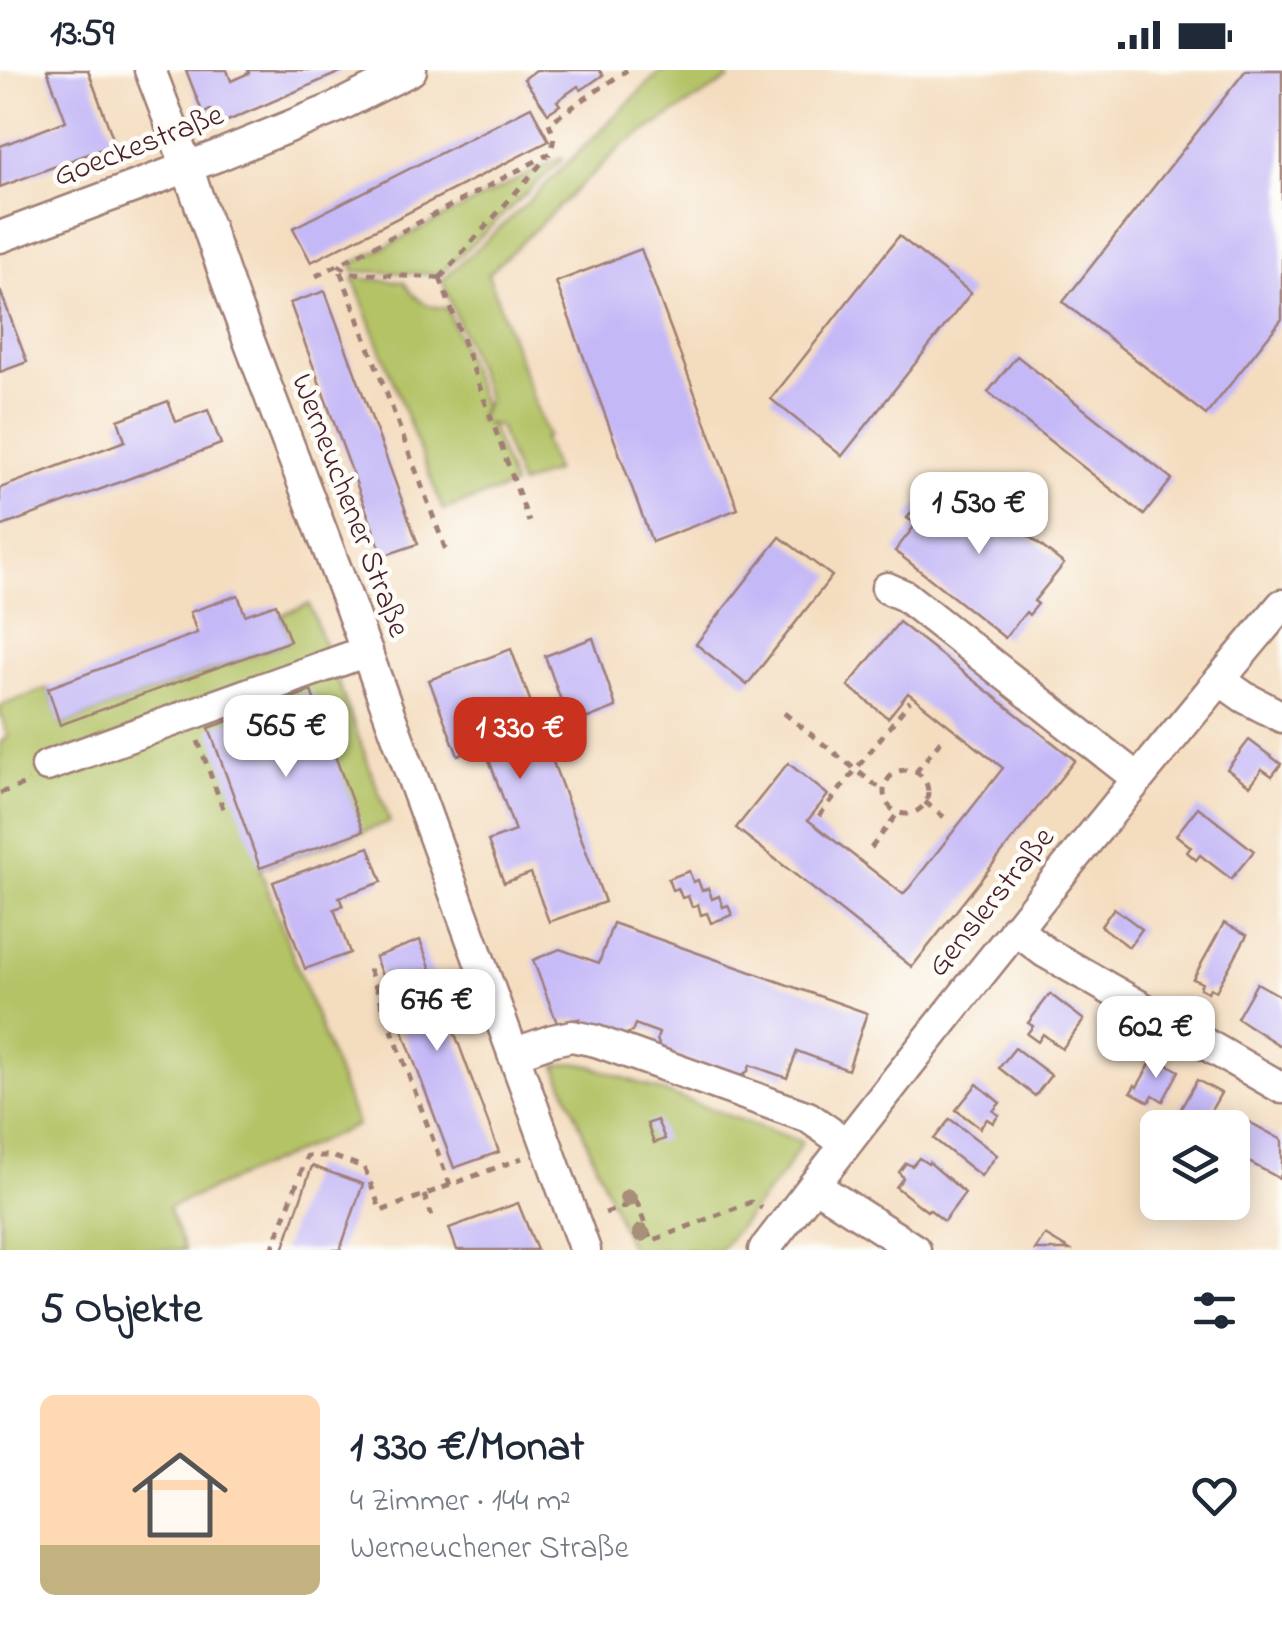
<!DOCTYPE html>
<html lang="de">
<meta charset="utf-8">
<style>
body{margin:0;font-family:"Indie Flower",sans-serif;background:#f6f6f7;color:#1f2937;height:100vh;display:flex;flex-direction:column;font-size:38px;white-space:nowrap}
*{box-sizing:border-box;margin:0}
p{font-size:32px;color:#747a83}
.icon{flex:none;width:55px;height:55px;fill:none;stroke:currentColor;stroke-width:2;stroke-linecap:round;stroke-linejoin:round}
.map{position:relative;height:1180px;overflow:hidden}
.drawer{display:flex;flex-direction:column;background:#fff;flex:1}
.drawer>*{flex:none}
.controls{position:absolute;left:1140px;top:1040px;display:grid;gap:20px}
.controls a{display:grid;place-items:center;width:110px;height:110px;border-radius:15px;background:#fff;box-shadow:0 5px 25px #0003;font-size:50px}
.price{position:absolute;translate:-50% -85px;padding:0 22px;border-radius:20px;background:#fff;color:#222;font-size:32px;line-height:65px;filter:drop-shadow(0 2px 5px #0008)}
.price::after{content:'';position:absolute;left:50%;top:60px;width:30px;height:22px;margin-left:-15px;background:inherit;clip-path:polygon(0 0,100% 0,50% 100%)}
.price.current{background:#c8321e;color:#fff}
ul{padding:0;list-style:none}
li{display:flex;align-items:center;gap:30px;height:250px;padding:0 40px}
li span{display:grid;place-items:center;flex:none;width:280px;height:200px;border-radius:15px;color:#555}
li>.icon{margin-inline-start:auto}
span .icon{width:120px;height:120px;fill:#fffc;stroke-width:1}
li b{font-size:42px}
h2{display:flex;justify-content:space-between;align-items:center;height:120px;padding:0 40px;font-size:42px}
.status{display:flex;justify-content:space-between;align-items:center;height:70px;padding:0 50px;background:#fff;direction:ltr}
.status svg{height:28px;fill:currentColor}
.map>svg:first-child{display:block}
.green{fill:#b4c366;stroke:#7f7148;stroke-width:2.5}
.building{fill:#c5b8f7}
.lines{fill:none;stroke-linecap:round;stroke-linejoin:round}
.minor-casing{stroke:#9f7e75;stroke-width:35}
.path{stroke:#9f7e75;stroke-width:5;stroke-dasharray:8 8;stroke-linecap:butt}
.minor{stroke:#fff;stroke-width:30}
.tree{fill:#a88f78}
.labels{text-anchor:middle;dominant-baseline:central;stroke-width:9;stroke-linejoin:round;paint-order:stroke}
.street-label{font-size:32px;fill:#4a1f2b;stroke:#fdfcf7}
</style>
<div class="status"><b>13:59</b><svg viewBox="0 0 49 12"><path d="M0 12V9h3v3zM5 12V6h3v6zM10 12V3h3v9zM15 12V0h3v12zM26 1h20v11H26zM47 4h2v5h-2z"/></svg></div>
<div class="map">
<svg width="1282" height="1180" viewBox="0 0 1282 1180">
<rect width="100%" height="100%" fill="#fdfcf7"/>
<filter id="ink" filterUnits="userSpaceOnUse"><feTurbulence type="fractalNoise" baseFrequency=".01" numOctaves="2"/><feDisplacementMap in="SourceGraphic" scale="20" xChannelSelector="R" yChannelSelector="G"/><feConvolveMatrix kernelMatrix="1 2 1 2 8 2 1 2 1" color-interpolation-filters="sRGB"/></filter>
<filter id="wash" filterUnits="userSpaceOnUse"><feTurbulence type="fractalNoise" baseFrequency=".0048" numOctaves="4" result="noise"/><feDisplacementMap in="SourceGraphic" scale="40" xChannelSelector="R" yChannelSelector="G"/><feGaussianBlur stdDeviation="2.25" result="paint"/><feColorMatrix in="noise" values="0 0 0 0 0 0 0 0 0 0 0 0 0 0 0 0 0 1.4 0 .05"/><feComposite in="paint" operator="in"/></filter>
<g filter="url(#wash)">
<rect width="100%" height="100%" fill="#f4ddbf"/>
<g class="green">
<path d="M 662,0 L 722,0 L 729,9 L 623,75 L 488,204 L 547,366 L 543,369 L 555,401 L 520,415 L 499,356 L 484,353 L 491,356 L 513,416 L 443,440 L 353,208 L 404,212 C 415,229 425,238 447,238 L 483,334 L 478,352 L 488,329 L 442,210 L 524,136 Z"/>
<path d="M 562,87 L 563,89 L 440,204 L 354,201 L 352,194 Z"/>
<path d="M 309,534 L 390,752 L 260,799 L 357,1055 L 168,1138 L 185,1180 L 0,1180 L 0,673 L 8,666 L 0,643 L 0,636 L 48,618 L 61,655 L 289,572 L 281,545 Z"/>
<path d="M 574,993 L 591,996 L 802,1072 L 784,1102 L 720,1180 L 631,1180 L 556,996 Z"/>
</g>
<g id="blocks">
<g class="building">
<path d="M 47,0 L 88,0 L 115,74 L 0,117 L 0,76 L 66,51 Z"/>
<path d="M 186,0 L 227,0 L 231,11 L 249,3 L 248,0 L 345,0 L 223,53 L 220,45 L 210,40 L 203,44 Z"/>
<path d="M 536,0 L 599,0 L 603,5 L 581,20 L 578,16 L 557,31 L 560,35 L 548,43 L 524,9 Z"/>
<path d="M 1246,0 L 1282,0 L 1282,249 L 1206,345 L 1063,232 Z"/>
<path d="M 531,37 L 549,71 L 311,192 L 293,158 Z"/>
<path d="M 899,166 L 971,223 L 842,386 L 771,329 Z"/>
<path d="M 641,179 L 738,439 L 652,472 L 556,212 Z"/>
<path d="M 0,220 L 27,292 L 0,302 Z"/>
<path d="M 325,221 L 418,474 L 383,486 L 290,233 Z"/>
<path d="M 1017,286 L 1172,409 L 1144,445 L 988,322 Z"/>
<path d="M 168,331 L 176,352 L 208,340 L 221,374 L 0,457 L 0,418 L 125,371 L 118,350 Z"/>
<path d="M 954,407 L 1064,494 L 1034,531 L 1038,534 L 1029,545 L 1026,542 L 1005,568 L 895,481 L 916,454 L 907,448 L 918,435 L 926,441 Z"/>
<path d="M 780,467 L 832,506 L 747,615 L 696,574 Z"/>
<path d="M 238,525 L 245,545 L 276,534 L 290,571 L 60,655 L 48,618 L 197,563 L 190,542 Z"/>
<path d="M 899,552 L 1075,690 L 912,897 L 736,758 L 788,693 L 828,725 L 808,750 L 903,824 L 909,818 L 1003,698 L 908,623 L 888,648 L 848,616 Z"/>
<path d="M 593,568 L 616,637 L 570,655 L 545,586 Z"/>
<path d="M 511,579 L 605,832 L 549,852 L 531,803 L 504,813 L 488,771 L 515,761 L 484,676 L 458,686 L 429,610 Z"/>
<path d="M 311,621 L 363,761 L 260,798 L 209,658 Z"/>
<path d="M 1249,670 L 1281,694 L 1272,706 L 1262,699 L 1250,716 L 1227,699 Z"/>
<path d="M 1198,737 L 1254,781 L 1231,809 L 1200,785 L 1196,790 L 1187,782 L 1191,777 L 1176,765 Z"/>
<path d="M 369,777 L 382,812 L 339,827 L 343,836 L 334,839 L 350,883 L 305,899 L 273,812 Z"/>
<path d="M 689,801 L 693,812 L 698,810 L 702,821 L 708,818 L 712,829 L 719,826 L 723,837 L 728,835 L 732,845 L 711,853 L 707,843 L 701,845 L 698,834 L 692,837 L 688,826 L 682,828 L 678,818 L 672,820 L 668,809 Z"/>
<path d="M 1114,838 L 1142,859 L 1129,877 L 1101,856 Z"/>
<path d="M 613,853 L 867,943 L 848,1000 L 797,981 L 787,1008 L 750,995 L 748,1001 L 738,1008 L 661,981 L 657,969 L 659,963 L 635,954 L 632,962 L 621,966 L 578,951 L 579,949 L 557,953 L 533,890 L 560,879 L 599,893 Z"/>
<path d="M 1224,853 L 1247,865 L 1216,921 L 1210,918 L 1208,922 L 1200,918 L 1202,913 L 1193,909 Z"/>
<path d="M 420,870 L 499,1082 L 454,1098 L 375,887 Z"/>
<path d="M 1257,913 L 1282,927 L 1282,977 L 1237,948 Z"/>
<path d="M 1050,924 L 1084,950 L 1062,979 L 1043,964 L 1038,972 L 1027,964 L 1033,956 L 1028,953 Z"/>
<path d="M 1015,978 L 1051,1005 L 1035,1026 L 999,998 Z"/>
<path d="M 1154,987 L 1179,1001 L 1163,1031 L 1153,1025 L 1149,1032 L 1131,1022 L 1135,1015 L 1137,1017 Z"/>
<path d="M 1197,1010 L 1221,1023 L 1201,1058 L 1170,1058 Z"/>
<path d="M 977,1014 L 1000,1033 L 993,1041 L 999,1045 L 993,1053 L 987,1049 L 980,1058 L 956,1040 Z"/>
<path d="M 1242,1048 L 1282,1070 L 1282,1102 L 1279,1108 L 1232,1083 L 1232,1065 Z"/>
<path d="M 950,1049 L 997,1085 L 981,1106 L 934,1069 Z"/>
<path d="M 657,1050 L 665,1069 L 654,1073 L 647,1054 Z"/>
<path d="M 919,1088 L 928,1094 L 929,1092 L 965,1123 L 944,1151 L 929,1139 L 927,1141 L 896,1117 L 903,1108 L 899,1102 L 906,1093 L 912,1096 Z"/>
<path d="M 312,1096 L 363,1114 L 340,1180 L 283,1180 Z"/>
<path d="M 518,1133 L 537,1180 L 457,1180 L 449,1158 Z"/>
<path d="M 1045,1165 L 1070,1180 L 1035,1180 Z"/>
</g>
</g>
</g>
<g filter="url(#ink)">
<use href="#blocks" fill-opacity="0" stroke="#9f7e75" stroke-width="2.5"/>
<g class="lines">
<g class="minor-casing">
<g id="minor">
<path d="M 150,0 L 187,97 L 235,234 L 345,523 L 585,1180"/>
<path d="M 0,167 L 217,86 L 335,38 L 411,0"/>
<path d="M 887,518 L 905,526 L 1138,709"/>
<path d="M 1220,610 L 1244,627 L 1282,647"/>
<path d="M 47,696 L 367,581"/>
<path d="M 1015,859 L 1045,882 L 1282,1018"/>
<path d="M 513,984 L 553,970 L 572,966 L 596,971 L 808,1047 L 845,1073"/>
<path d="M 814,1115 L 915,1180"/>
<path d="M 764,1180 C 932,961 1105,747 1282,535"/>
</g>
</g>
<g class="path">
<path d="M 316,206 L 338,195 L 447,483"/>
<path d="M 440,208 L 352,203 L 338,195 L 551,83 L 554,67 L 549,53 L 627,0"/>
<path d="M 440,208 L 529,452"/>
<path d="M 440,208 L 547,87"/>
<path d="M 784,643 L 875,715 L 883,718"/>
<path d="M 198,671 L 224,741"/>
<circle cx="906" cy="722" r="22"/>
<path d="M 916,702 L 941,670"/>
<path d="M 0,723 L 23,715 L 29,710"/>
<path d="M 925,732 L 944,747"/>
<path d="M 819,746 L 910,631"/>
<path d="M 871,778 L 898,743"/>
<path d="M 369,899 L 450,1115"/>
<path d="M 424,1125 L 432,1146"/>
<path d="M 605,1143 L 637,1132 L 651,1171 L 751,1132 L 762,1138"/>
<path d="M 272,1180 L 307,1086 L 331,1086 L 364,1097 L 381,1141 L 522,1088"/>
</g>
<use href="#minor" class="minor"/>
</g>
<g class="tree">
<circle cx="628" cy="1128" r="9"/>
<circle cx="641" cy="1163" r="9"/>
</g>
</g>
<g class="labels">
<g class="street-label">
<text transform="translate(139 77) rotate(-21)">Goeckestraße</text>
<text transform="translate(349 436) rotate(69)">Werneuchener Straße</text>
<text transform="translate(992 833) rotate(-51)">Genslerstraße</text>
</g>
</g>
</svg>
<div class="controls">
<a><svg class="icon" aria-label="layers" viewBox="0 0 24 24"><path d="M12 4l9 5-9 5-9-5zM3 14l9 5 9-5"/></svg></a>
</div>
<b class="price" style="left:979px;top:487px">1 530 €</b>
<b class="price" style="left:286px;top:710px">565 €</b>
<b class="price current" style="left:520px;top:712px">1 330 €</b>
<b class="price" style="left:437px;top:984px">676 €</b>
<b class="price" style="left:1156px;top:1011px">602 €</b>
</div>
<section class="drawer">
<h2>5 Objekte<svg class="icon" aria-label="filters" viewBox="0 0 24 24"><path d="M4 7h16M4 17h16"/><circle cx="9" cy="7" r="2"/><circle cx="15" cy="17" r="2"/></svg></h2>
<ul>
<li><span style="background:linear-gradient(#ffd9b3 75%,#c2b280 0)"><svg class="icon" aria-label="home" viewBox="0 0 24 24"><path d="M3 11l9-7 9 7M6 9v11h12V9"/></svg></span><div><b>1 330 €/Monat</b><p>4 Zimmer · 144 m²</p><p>Werneuchener Straße</p></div><svg class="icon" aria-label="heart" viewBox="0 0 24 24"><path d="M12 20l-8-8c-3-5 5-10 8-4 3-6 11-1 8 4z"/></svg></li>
</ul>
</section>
